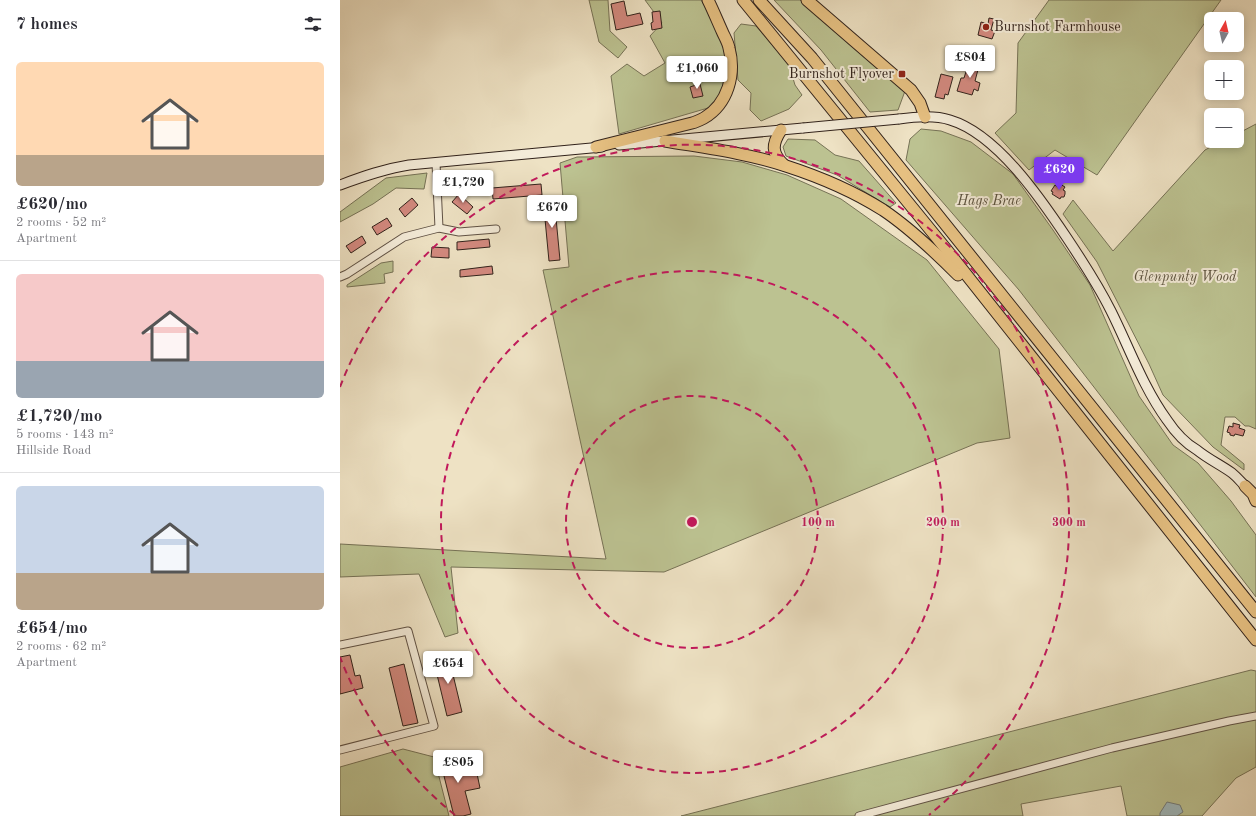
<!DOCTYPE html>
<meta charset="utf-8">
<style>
body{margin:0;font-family:"Old Standard TT",serif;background:#f7f7f7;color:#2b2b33;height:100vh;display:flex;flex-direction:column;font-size:15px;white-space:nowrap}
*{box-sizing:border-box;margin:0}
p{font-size:13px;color:#7c7c81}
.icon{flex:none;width:22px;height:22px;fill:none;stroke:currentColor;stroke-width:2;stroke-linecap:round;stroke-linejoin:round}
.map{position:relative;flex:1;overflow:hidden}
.sheet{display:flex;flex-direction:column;background:#fff;width:340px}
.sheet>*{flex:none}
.needle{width:26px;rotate:8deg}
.buttons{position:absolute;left:864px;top:12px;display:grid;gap:8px}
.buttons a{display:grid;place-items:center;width:40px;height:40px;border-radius:6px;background:#fff;box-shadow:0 2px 10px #0003;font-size:20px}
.price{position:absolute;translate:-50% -34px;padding:0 9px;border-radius:4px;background:#fff;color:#222;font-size:13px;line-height:26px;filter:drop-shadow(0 1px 2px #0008)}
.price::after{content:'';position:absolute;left:50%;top:24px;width:12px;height:9px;margin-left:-6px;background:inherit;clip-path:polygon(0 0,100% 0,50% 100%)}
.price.on{background:#7c3aed;color:#fff}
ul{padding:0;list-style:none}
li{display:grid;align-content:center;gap:8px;height:212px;padding:0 16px}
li+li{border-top:1px solid #e1e1e2}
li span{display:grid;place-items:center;height:124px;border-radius:6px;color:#555}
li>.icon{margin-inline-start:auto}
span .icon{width:72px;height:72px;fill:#fffc;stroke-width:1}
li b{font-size:17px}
h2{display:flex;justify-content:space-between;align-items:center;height:48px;padding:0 16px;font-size:17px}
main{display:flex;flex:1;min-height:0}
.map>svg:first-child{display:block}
.green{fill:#bcc291;stroke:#767256}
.water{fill:#9fbabf;stroke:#737d7d}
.building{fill:#d48a80;stroke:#31221b}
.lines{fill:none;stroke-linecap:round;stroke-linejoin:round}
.street-casing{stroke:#605245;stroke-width:9}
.secondary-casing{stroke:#31221b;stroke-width:11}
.primary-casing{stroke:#31221b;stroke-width:13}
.street{stroke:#f4ecd9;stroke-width:7}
.secondary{stroke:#f4ecd9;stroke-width:9}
.primary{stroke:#e7c182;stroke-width:11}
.secondary-bridge-casing{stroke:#31221b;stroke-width:11;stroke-linecap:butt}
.secondary-bridge{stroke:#f4ecd9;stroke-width:9}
.ring{fill:none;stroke:#c2185b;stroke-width:2;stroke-dasharray:7 5}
.poi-dot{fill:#8f2418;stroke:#f4ecd9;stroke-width:1.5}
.labels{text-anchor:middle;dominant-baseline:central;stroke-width:4;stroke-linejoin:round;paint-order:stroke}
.poi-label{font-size:14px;fill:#31221b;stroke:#f4ecd9;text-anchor:start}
.park-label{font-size:14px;font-style:italic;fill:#5b523e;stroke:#f4ecd9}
.centre{fill:#c2185b;stroke:#f4ecd9;stroke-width:2}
.ring-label{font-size:12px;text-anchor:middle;font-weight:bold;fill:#c2185b;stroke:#f4ecd9;stroke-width:4;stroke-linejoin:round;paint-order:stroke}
</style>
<main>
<section class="sheet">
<h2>7 homes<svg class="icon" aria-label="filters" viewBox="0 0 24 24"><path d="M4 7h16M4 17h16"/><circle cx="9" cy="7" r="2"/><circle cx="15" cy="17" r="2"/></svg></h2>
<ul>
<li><span style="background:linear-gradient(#ffd9b3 75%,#b9a48a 0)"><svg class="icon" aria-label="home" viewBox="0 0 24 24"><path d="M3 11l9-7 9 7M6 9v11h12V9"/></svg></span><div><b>£620/mo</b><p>2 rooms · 52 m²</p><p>Apartment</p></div></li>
<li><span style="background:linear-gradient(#f6c9c9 70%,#9aa5b1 0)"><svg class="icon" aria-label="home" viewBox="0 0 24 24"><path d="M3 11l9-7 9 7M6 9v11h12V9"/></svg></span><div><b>£1,720/mo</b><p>5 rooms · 143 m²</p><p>Hillside Road</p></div></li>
<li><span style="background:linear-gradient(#c9d6e8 70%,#b9a48a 0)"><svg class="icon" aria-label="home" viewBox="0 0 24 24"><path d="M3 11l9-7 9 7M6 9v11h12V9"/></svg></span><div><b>£654/mo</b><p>2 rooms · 62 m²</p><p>Apartment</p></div></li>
</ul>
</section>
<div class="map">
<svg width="916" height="816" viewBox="0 0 916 816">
<rect width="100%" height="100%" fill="#eee2c4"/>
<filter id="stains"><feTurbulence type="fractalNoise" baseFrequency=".005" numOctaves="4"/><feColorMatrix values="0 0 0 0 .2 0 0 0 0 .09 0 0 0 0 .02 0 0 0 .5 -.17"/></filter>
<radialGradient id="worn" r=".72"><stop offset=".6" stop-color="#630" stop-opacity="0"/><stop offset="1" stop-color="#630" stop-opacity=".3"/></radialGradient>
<g class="green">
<path d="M 249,0 L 268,0 L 270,31 L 287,47 L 278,58 L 259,42 Z"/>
<path d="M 305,0 L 361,0 L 369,12 L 387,52 L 388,75 L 381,95 L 368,108 L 279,134 L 271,76 L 287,64 L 304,76 L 325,63 L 310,36 L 322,23 Z"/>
<path d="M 434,0 L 460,0 L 565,91 L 558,110 L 530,112 L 481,50 Z"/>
<path d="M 709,0 L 881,0 L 757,175 L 715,150 L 689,170 L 655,133 L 676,113 L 678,43 Z"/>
<path d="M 401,24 L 416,26 L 449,65 L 455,85 L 462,95 L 449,109 L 421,121 L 410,110 L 411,93 L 398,80 L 394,33 Z"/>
<path d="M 916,124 L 916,429 L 909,426 L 905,426 L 895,417 L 885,417 L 881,445 L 904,464 L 904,470 L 873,447 L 823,395 L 809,364 L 757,262 L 723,214 L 733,200 L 773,251 L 865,150 L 882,141 L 897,141 L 897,134 Z"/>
<path d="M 581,129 L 601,131 L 631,142 L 673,174 L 713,230 L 750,285 L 799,396 L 833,445 L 858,463 L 891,501 L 916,535 L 916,597 L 679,290 L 566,160 L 570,139 Z"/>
<path d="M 448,139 L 475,140 L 495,155 L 519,161 L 556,203 L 550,207 L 497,175 L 446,156 L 443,147 Z"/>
<path d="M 354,156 L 402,162 L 447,175 L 501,199 L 587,260 L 659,349 L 670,438 L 637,443 L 324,572 L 111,567 L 118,633 L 105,637 L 79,574 L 0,577 L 0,544 L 266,559 L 203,270 L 229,267 L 220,163 L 237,157 Z"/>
<path d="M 87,173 L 84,189 L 56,188 L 33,204 L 0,222 L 0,212 L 46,178 Z"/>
<path d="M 53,261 L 53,272 L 44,274 L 45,283 L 7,287 L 7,285 L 41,263 Z"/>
<path d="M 911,670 L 916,671 L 916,767 L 896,778 L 862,816 L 787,816 L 781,786 L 681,804 L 683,816 L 341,816 Z"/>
<path d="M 63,749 L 94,757 L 109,816 L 0,816 L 0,767 Z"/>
</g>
<path class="water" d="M 827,802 L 840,805 L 843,812 L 837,816 L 820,816 L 820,813 Z"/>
<g class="building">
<path d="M 284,1 L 287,16 L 300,13 L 303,24 L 276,30 L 271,4 Z"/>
<path d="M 320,11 L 322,28 L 312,30 L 311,23 L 313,22 L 312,12 Z"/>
<path d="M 649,18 L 654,19 L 651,30 L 655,31 L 652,39 L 638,35 L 641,22 L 648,24 Z"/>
<path d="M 630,59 L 640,62 L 635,81 L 640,83 L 638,91 L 634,89 L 632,95 L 617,91 L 621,78 L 624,78 Z"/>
<path d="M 601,74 L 613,77 L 608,95 L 605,94 L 604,99 L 595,97 Z"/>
<path d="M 355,80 L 359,80 L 363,96 L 353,98 L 350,87 L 356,85 Z"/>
<path d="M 201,184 L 202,195 L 153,199 L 152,188 Z"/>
<path d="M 720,184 L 725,187 L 723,190 L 725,191 L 725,194 L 724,197 L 721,197 L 720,199 L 712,194 L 713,192 L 711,191 L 715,185 L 718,187 Z"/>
<path d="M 119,194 L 133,207 L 127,214 L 112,202 Z"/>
<path d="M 214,197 L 220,260 L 209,261 L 203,198 Z"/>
<path d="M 72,198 L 78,205 L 65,217 L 59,209 Z"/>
<path d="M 47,218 L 52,226 L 37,235 L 32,227 Z"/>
<path d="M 22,236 L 26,243 L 11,253 L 6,246 Z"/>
<path d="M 149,239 L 150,247 L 117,250 L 117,242 Z"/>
<path d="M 92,247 L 109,248 L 109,258 L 91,257 Z"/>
<path d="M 152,266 L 153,274 L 120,277 L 120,270 Z"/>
<path d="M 893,423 L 900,425 L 899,428 L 905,430 L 903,436 L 895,434 L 894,436 L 890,435 L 890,433 L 887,432 L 889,426 L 893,427 Z"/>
<path d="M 108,654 L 122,712 L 107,716 L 93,658 Z"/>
<path d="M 10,655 L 15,676 L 20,675 L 23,688 L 0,694 L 0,657 Z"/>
<path d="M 64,664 L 78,723 L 63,726 L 49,668 Z"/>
<path d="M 114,752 L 119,773 L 136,769 L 140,788 L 125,791 L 131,814 L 123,816 L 114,816 L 99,756 Z"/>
</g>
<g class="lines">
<g class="street-casing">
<g id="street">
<path d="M 96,163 L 99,228"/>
<path d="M 0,277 L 7,274 L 64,237 L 99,228 L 119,232 L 156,229"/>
<path d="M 0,645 L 68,631 L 94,726 L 0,750"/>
<path d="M 519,816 L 772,748 L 889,721 L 916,716"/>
</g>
</g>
<g class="secondary-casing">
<g id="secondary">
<path d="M 559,119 C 575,117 594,115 610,120 C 657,134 701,199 727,238 C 743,262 758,285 771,311 C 789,347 803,387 827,420 C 835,432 845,443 857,450 C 868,459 881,465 892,473 C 897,477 901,482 905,486"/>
<path d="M 279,145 L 463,128"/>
<path d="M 0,185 C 24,176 44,169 69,165 L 262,147"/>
</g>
</g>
<g class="primary-casing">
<g id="primary">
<path d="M 403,0 L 606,249 L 916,640"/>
<path d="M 419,0 L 472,58 L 916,612"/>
<path d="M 467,0 L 571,90 L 580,103 L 585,117"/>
<path d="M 441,130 C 432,144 431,153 444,165"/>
<path d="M 325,141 C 366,148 407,153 446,166 C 480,177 513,191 543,210 C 570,228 595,252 618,275"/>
<path d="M 256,147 L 352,123 C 356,122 360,120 364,118 C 388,104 396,74 389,48 C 388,42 384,36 382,31 C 377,20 373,10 368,0"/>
<path d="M 905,486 L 913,494 L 916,501"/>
</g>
</g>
<use href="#street" class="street"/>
<use href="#secondary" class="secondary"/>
<use href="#primary" class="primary"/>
<g class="secondary-bridge-casing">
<path id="secondary-bridge" d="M 463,128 L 559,119"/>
</g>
<use href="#secondary-bridge" class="secondary-bridge"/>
</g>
<g class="ring">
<circle cx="352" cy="522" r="126"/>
<circle cx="352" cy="522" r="251"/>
<path d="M115 815A377 377 0 0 1 0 657M0 387A377 377 0 1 1 589 815"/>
</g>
<g class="poi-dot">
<circle cx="646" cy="27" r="4"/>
<rect x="558" y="70" width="8" height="8" rx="2"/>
</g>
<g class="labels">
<g class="poi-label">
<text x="654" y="27">Burnshot Farmhouse</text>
<text x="554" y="74" text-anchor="end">Burnshot Flyover</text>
</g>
<g class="park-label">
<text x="649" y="201">Hags Brae</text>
<text x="845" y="277">Glenpunty Wood</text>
</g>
</g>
<circle cx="352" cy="522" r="6" class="centre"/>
<g class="ring-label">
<text x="478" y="526">100 m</text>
<text x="603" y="526">200 m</text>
<text x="729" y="526">300 m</text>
</g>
<rect width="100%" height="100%" filter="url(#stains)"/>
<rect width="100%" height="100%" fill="url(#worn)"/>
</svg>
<div class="buttons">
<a><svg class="needle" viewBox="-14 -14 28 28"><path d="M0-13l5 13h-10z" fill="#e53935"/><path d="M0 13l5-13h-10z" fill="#7c7c81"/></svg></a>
<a>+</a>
<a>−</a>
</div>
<b class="price" style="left:630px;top:79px">£804</b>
<b class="price" style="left:357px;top:90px">£1,060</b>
<b class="price on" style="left:719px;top:191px">£620</b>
<b class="price" style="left:123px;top:204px">£1,720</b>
<b class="price" style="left:212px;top:229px">£670</b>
<b class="price" style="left:108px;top:685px">£654</b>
<b class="price" style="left:118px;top:784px">£805</b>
</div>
</main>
